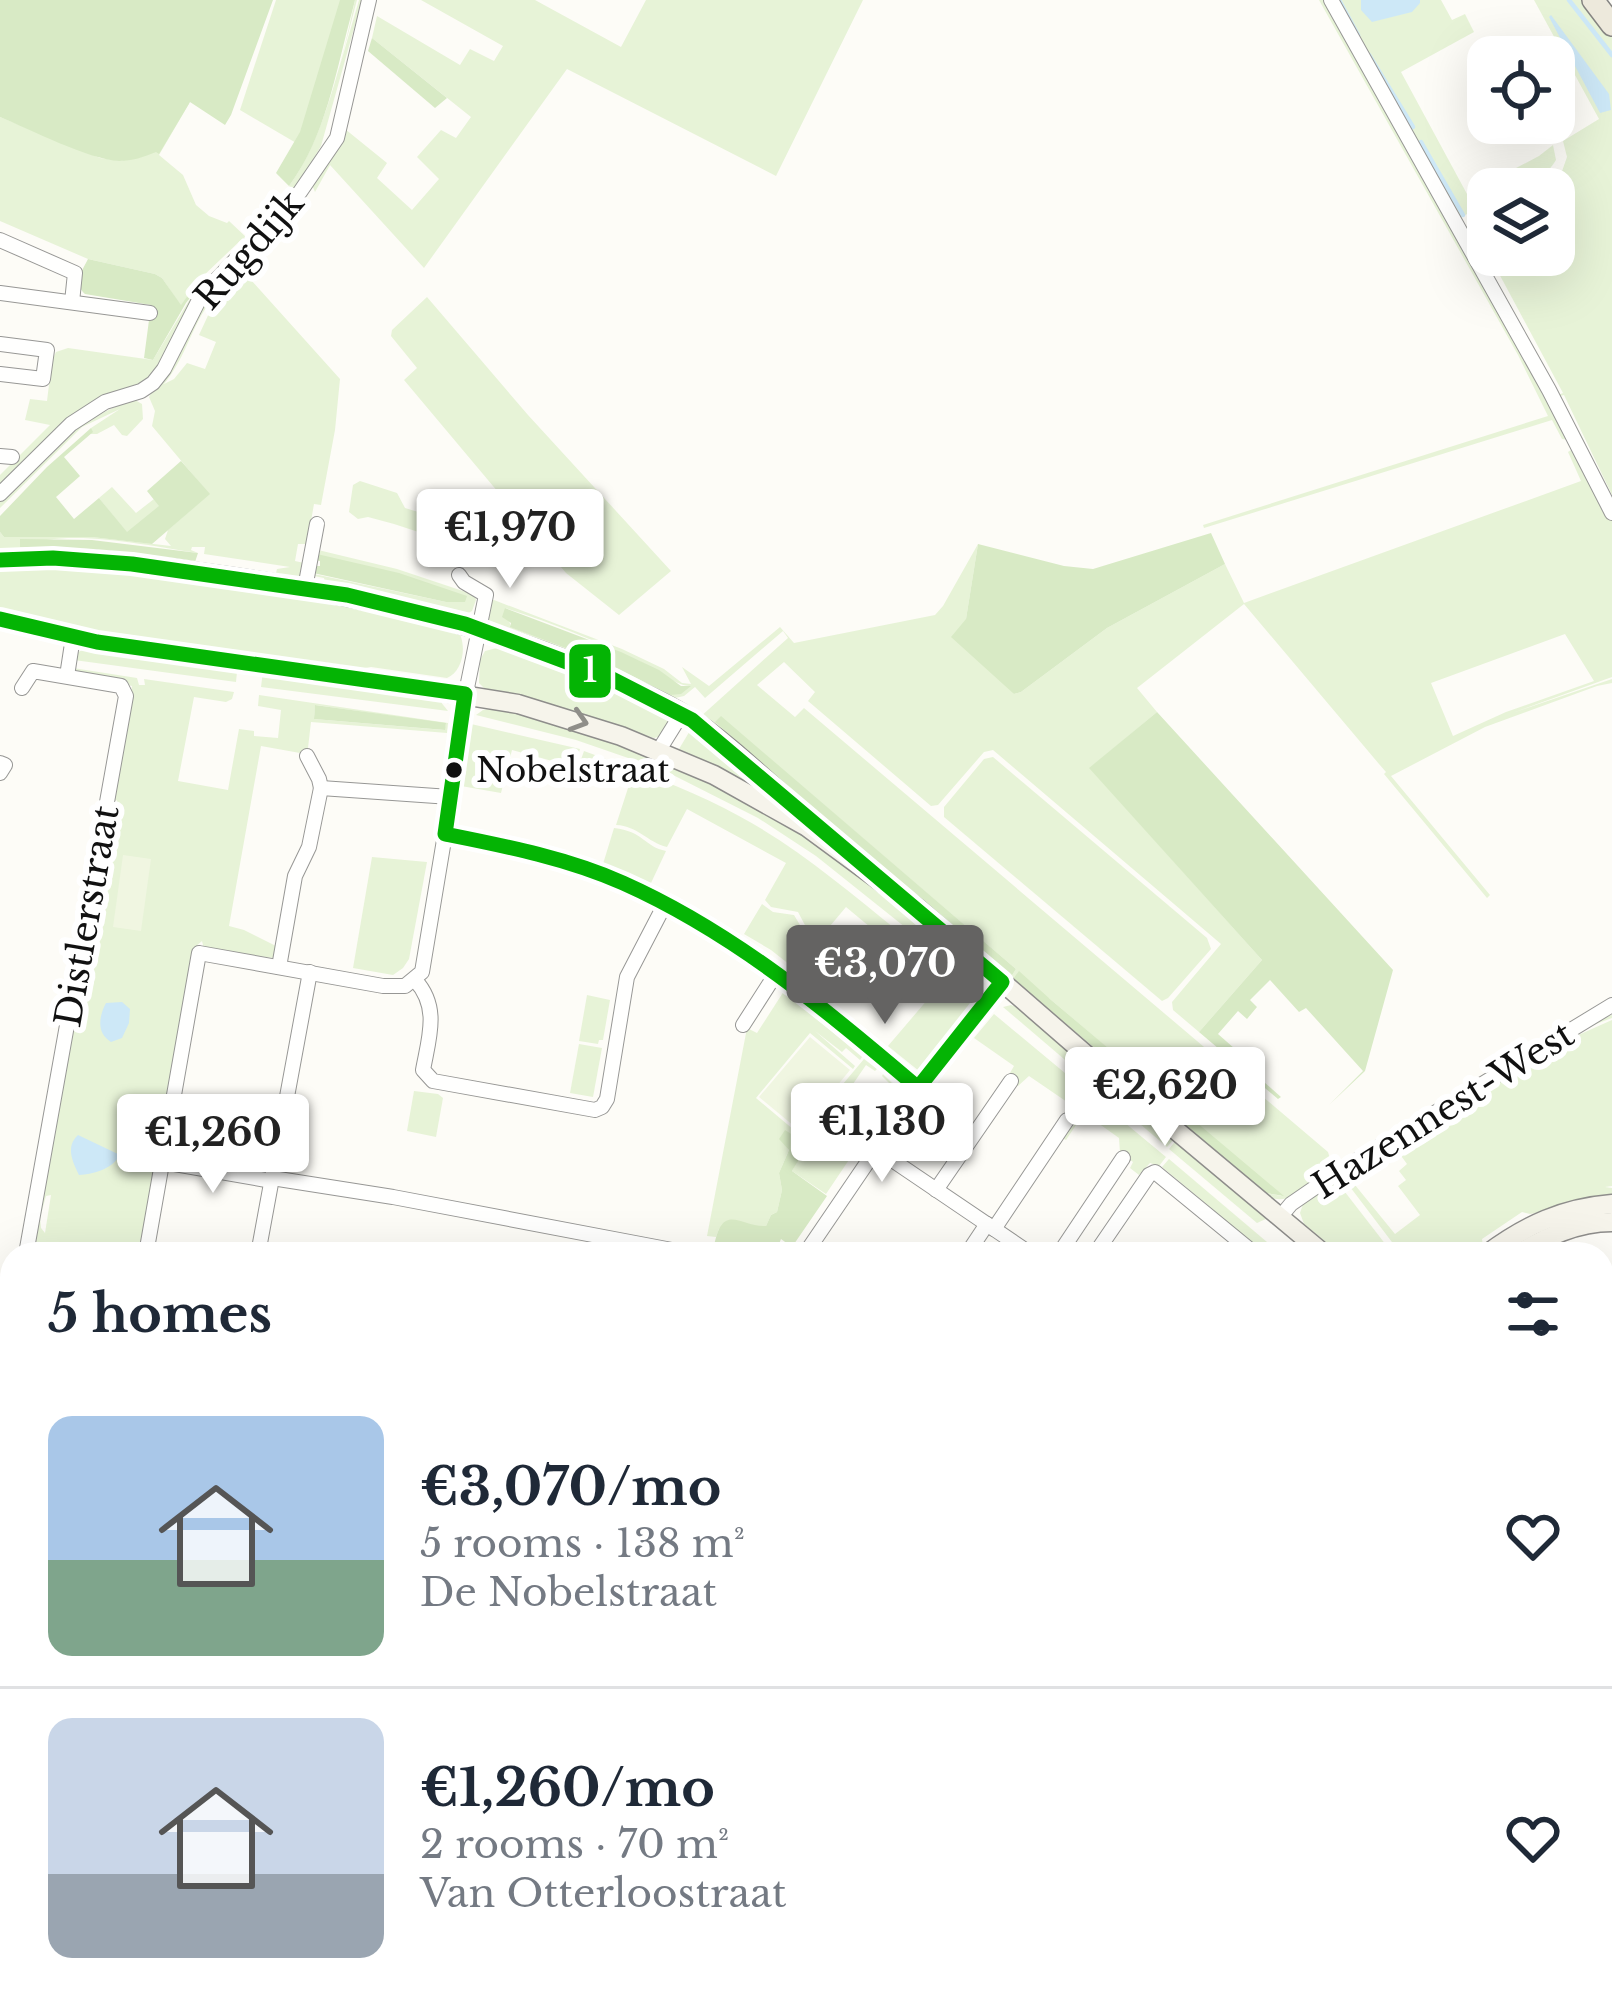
<!DOCTYPE html>
<meta charset="utf-8">
<style>
body{margin:0;font-family:"Libre Baskerville",serif;background:#f6f6f7;color:#1f2937;height:100vh;display:flex;flex-direction:column;font-size:45px;white-space:nowrap}
*{box-sizing:border-box;margin:0}
p{font-size:39px;color:#747a83}
.icon{flex:none;width:66px;height:66px;fill:none;stroke:currentColor;stroke-width:2;stroke-linecap:round;stroke-linejoin:round}
.map{position:relative;flex:1;overflow:hidden}
.panel{position:absolute;left:0px;top:1242px;width:1614px;height:771px;display:flex;flex-direction:column;background:#fff;border-radius:36px 36px 0 0;box-shadow:0 12px 48px #0002}
.panel>*{flex:none}
.tools{position:absolute;left:1467px;top:36px;display:grid;gap:24px}
.tools a{display:grid;place-items:center;width:108px;height:108px;border-radius:24px;background:#fff;box-shadow:0 12px 48px #0002;font-size:60px}
.price{position:absolute;translate:-50% -102px;padding:0 27px;border-radius:12px;background:#fff;color:#222;font-size:39px;line-height:78px;filter:drop-shadow(0 3px 6px #0008)}
.price::after{content:'';position:absolute;left:50%;top:72px;width:36px;height:27px;margin-left:-18px;background:inherit;clip-path:polygon(0 0,100% 0,50% 100%)}
.price.active{background:#646362;color:#fff}
ul{padding:0;list-style:none}
li{display:flex;align-items:center;gap:36px;height:300px;padding:0 48px}
li+li{border-top:3px solid #e0e1e3}
li span{display:grid;place-items:center;flex:none;width:336px;height:240px;border-radius:24px;color:#555}
li>.icon{margin-inline-start:auto}
span .icon{width:144px;height:144px;fill:#fffc;stroke-width:1}
li b{font-size:51px}
h2{display:flex;justify-content:space-between;align-items:center;height:144px;padding:0 48px;font-size:51px}
.map>svg:first-child{display:block}
.green{fill:#e7f3d7;fill-rule:evenodd}
.forest{fill:#d8eac5}
.pitch{fill:#f0f6e1}
.water{fill:#cde8f7}
.lines{fill:none;stroke-linecap:round;stroke-linejoin:round}
.stream{stroke:#cde8f7;stroke-width:4.5}
.street-casing{stroke:#979795;stroke-width:16}
.secondary-casing{stroke:#8e8d8b;stroke-width:21}
.primary-casing{stroke:#858482;stroke-width:24}
.street{stroke:#fffffe;stroke-width:14}
.secondary{stroke:#f6f4eb;stroke-width:18}
.primary{stroke:#ede9dc;stroke-width:21}
.bus-1-casing{stroke:#fff;stroke-width:24}
.bus-1{stroke:#04b404;stroke-width:15}
.oneway{stroke:#8f8e89}
.bus-dot{fill:#111;stroke:#fff;stroke-width:4.5}
.labels{text-anchor:middle;dominant-baseline:central;stroke-width:12;stroke-linejoin:round;paint-order:stroke}
.bus-label{font-size:33px;fill:#111;stroke:#fff;text-anchor:start}
.street-label{font-size:36px;fill:#111;stroke:#fff}
.line-badge{stroke:#fff;stroke-width:4.5}
.badge-label{font-size:33px;text-anchor:middle;font-weight:bold;fill:#fff}
</style>
<div class="map">
<svg width="1612" height="2011" viewBox="0 0 1612 2011">
<rect width="100%" height="100%" fill="#fdfcf7"/>
<g class="green">
<path d="M 276,0 L 345,0 L 303,147 L 240,110 Z"/>
<path d="M 355,0 L 357,0 L 338,72 L 359,0 L 362,0 L 321,146 L 294,192 L 289,186 C 323,141 343,57 355,0 Z"/>
<path d="M 421,0 L 535,0 L 621,47 L 646,0 L 863,0 L 776,176 L 567,69 L 424,268 L 330,165 L 315,192 L 312,185 L 345,129 L 387,163 L 377,178 L 412,210 L 439,179 L 417,157 L 441,130 L 456,138 L 471,117 L 372,38 L 377,16 L 460,65 L 470,49 L 494,61 L 503,46 Z"/>
<path d="M 1319,0 L 1327,0 L 1570,440 L 1562,439 L 1552,420 L 1204,528 L 1203,525 L 1548,416 L 1518,355 Z"/>
<path d="M 1335,0 L 1441,0 L 1452,20 L 1465,14 L 1474,32 L 1401,72 L 1467,194 L 1539,156 L 1553,145 L 1556,160 C 1542,184 1514,189 1488,189 L 1488,204 L 1461,217 Z"/>
<path d="M 1534,0 L 1587,0 L 1612,32 L 1612,495 L 1564,395 L 1560,396 L 1561,400 L 1558,395 L 1563,393 L 1489,255 L 1554,255 L 1554,189 L 1538,189 L 1560,177 L 1567,157 L 1563,141 L 1599,119 Z"/>
<path d="M 190,102 L 159,155 L 183,175 L 196,205 L 209,216 L 227,223 L 229,221 L 247,238 L 189,304 L 168,352 L 153,374 L 137,387 L 101,399 L 0,486 L 0,475 L 50,425 L 25,420 L 30,399 L 47,401 L 52,360 L 56,352 L 68,348 L 153,360 L 193,294 L 245,240 L 243,238 L 200,279 L 181,306 L 162,278 L 155,274 L 88,259 L 0,221 L 0,117 L 100,158 L 122,161 Z"/>
<path d="M 243,261 L 247,266 L 244,264 L 218,292 L 221,295 L 242,270 L 340,379 L 335,430 L 321,505 L 314,504 L 307,544 L 298,544 L 295,561 L 304,563 L 299,579 L 202,566 L 203,563 L 276,573 L 277,569 L 290,567 L 204,554 L 205,547 L 192,547 L 191,550 L 198,553 C 145,546 70,527 21,547 L 102,550 L 195,562 L 192,564 L 0,551 L 0,532 L 4,537 L 92,537 L 171,546 L 165,539 L 168,530 L 209,494 L 152,426 L 155,411 L 149,397 L 200,307 ZM 207,306 L 211,309 L 199,335 L 216,342 L 205,369 L 187,363 L 174,379 L 164,384 C 184,360 190,332 207,306 Z"/>
<path d="M 427,297 L 528,415 L 671,571 L 619,615 L 566,573 L 404,380 L 417,368 L 391,336 L 392,330 Z"/>
<path d="M 135,400 L 142,404 L 143,419 L 127,436 L 122,435 L 114,425 L 97,434 L 91,434 L 91,428 L 120,409 L 82,427 L 0,508 L 0,501 C 41,460 78,416 135,400 Z"/>
<path d="M 1574,448 L 1612,521 L 1612,677 L 1512,713 L 1612,679 L 1612,683 L 1597,686 L 1485,727 L 1391,776 L 1490,895 L 1487,898 L 1384,774 L 1386,772 L 1379,764 L 1244,604 L 1137,688 L 1157,712 L 1090,768 L 1262,960 L 1199,1032 L 1173,1010 L 1172,1002 L 1221,944 L 993,750 L 984,752 L 938,805 L 931,806 L 808,701 L 815,692 L 784,662 L 757,685 L 795,717 L 804,708 L 1328,1152 L 1331,1162 L 1328,1174 C 1309,1187 1289,1207 1266,1196 L 699,718 L 788,638 L 783,631 L 705,698 L 695,687 L 684,696 L 675,698 L 586,658 L 488,622 L 483,618 L 487,599 L 494,600 L 622,649 L 664,669 L 682,683 L 691,684 L 682,667 L 709,686 L 780,627 L 794,643 L 935,615 L 943,606 L 978,544 L 966,619 L 1014,694 L 1021,692 L 1107,628 L 1225,564 L 1244,603 L 1581,481 L 1568,452 ZM 505,608 C 551,622 596,641 639,661 C 655,668 672,684 689,686 L 670,695 L 608,664 L 511,627 ZM 1565,634 L 1594,681 L 1506,712 L 1453,736 L 1431,683 ZM 721,717 L 1016,969 L 1011,977 L 745,753 L 745,747 L 716,722 ZM 1013,979 L 1050,999 L 1282,1196 L 1266,1193 Z"/>
<path d="M 360,481 L 397,493 L 405,508 L 425,514 L 429,528 L 458,545 L 394,524 L 368,517 L 358,519 L 349,512 L 353,485 Z"/>
<path d="M 112,487 L 136,513 L 154,499 L 160,506 L 127,533 L 99,498 Z"/>
<path d="M 314,549 L 397,569 L 475,595 L 476,600 L 472,611 L 464,615 L 325,583 L 324,578 L 309,575 L 314,574 L 446,602 L 464,602 L 317,555 Z"/>
<path d="M 60,564 L 294,592 L 456,628 C 468,642 464,671 447,678 L 371,667 L 347,671 L 115,640 L 0,613 L 0,565 Z"/>
<path d="M 85,644 L 230,664 L 230,670 L 237,672 L 236,682 L 74,660 L 75,654 L 84,649 Z"/>
<path d="M 497,648 L 558,670 L 595,677 L 671,714 L 672,719 L 662,736 L 654,738 L 583,714 L 487,691 L 479,683 L 480,660 L 485,651 Z"/>
<path d="M 73,668 L 137,678 L 139,685 L 145,685 L 144,679 L 234,692 L 232,699 L 226,702 L 194,697 L 178,781 L 228,790 L 239,729 L 254,731 L 254,736 L 278,738 L 281,710 L 258,706 L 259,695 L 448,723 L 447,733 L 311,722 L 308,748 L 300,753 L 261,746 L 229,926 L 244,930 L 276,946 L 274,958 L 204,949 L 202,941 L 195,947 L 140,1254 L 30,1254 L 37,1216 L 40,1217 L 41,1228 L 45,1233 L 51,1195 L 46,1196 L 41,1214 L 38,1213 L 77,994 L 80,995 L 76,1019 L 80,1024 L 87,980 L 83,980 L 81,991 L 78,990 L 111,808 L 116,807 L 117,800 L 111,803 L 132,686 L 78,675 ZM 315,706 L 316,705 L 446,724 L 444,730 L 314,719 Z"/>
<path d="M 263,671 L 429,697 L 440,701 L 448,711 L 261,687 Z"/>
<path d="M 494,708 L 524,713 L 665,758 L 660,769 L 576,740 L 476,715 L 483,710 Z"/>
<path d="M 471,724 L 580,749 L 574,767 L 512,750 L 501,793 L 461,786 Z"/>
<path d="M 691,729 L 762,789 L 679,749 Z"/>
<path d="M 584,751 C 636,770 690,789 739,816 C 797,847 847,890 898,931 L 888,942 L 846,907 L 820,938 L 806,927 L 798,912 L 771,907 L 765,900 L 786,863 L 687,809 L 667,847 C 647,842 638,826 616,825 L 629,785 L 578,768 Z"/>
<path d="M 993,757 L 1207,938 L 1211,949 L 1168,998 L 1162,1001 L 944,817 L 944,807 L 984,759 Z"/>
<path d="M 672,761 L 813,838 L 881,889 L 973,967 L 979,975 L 980,987 L 816,856 L 758,818 L 669,773 Z"/>
<path d="M 614,828 C 643,831 645,847 666,851 L 651,883 L 603,864 Z"/>
<path d="M 372,857 L 427,862 L 409,959 L 403,968 L 393,975 L 353,968 Z"/>
<path d="M 762,904 L 773,912 L 794,915 L 803,930 L 817,943 L 795,969 L 771,950 L 744,934 Z"/>
<path d="M 900,932 L 978,998 L 919,1071 L 888,1046 L 940,985 L 890,944 Z"/>
<path d="M 784,991 L 862,1057 L 860,1060 L 846,1048 L 842,1052 L 815,1031 L 855,1066 L 853,1069 L 810,1033 L 756,1098 L 800,1135 L 864,1059 L 877,1069 L 875,1071 L 866,1065 L 829,1119 L 854,1136 L 890,1084 L 882,1076 L 883,1074 L 893,1084 L 894,1093 L 826,1194 L 792,1171 L 807,1145 L 785,1144 L 789,1150 L 779,1173 L 782,1190 L 777,1212 L 771,1215 L 766,1226 L 719,1229 L 716,1237 L 707,1236 L 747,1028 L 757,1033 Z"/>
<path d="M 587,995 L 610,1000 L 603,1040 L 599,1040 L 598,1044 L 579,1041 Z"/>
<path d="M 1011,1005 L 1019,1008 L 1175,1138 L 1167,1147 L 1003,1007 Z"/>
<path d="M 994,1014 L 1166,1157 L 1159,1166 L 1150,1163 L 1139,1175 L 1130,1168 L 1133,1162 L 1120,1153 L 1119,1138 L 1084,1113 L 1066,1140 L 1062,1138 L 1074,1125 L 1063,1116 L 1070,1104 L 1029,1076 L 1018,1086 L 1007,1078 L 1014,1066 L 974,1038 Z"/>
<path d="M 1612,1015 L 1612,1018 L 1588,1027 L 1556,1045 L 1612,1020 L 1612,1186 L 1605,1187 L 1612,1188 L 1612,1200 L 1582,1203 L 1530,1214 L 1522,1212 L 1482,1239 L 1483,1246 L 1475,1254 L 1401,1254 L 1344,1179 L 1343,1174 L 1357,1183 L 1355,1185 L 1395,1234 L 1420,1215 L 1398,1186 L 1406,1180 L 1399,1171 L 1407,1164 L 1399,1153 L 1389,1157 L 1362,1179 L 1356,1165 L 1543,1048 L 1549,1051 L 1555,1048 L 1556,1040 L 1599,1018 Z"/>
<path d="M 579,1044 L 602,1048 L 593,1097 L 570,1093 Z"/>
<path d="M 414,1091 L 438,1094 L 443,1098 L 436,1137 L 407,1131 Z"/>
<path d="M 1177,1139 L 1268,1218 L 1257,1223 L 1169,1149 Z"/>
<path d="M 1169,1159 L 1281,1254 L 1266,1254 L 1162,1167 Z"/>
<path d="M 1335,1181 L 1338,1183 L 1393,1254 L 1340,1254 L 1304,1224 L 1300,1213 L 1304,1201 Z"/>
<path d="M 1602,1521 L 1612,1529 L 1612,2011 L 1036,2011 L 1040,2001 L 1602,2001 Z"/>
<path d="M 12,1583 L 12,1661 L 0,1726 L 0,1586 Z"/>
</g>
<g class="forest">
<path d="M 0,0 L 273,0 L 231,115 L 225,125 L 190,102 L 159,154 L 156,152 C 144,157 132,161 119,161 C 90,160 29,129 0,117 Z"/>
<path d="M 340,0 L 355,0 L 352,12 C 336,70 326,137 289,186 L 276,173 L 300,132 Z"/>
<path d="M 372,38 L 447,98 L 435,108 L 368,51 Z"/>
<path d="M 88,259 L 155,274 L 162,278 L 181,305 L 200,279 L 203,281 L 186,303 L 153,360 L 144,358 L 151,305 L 85,294 C 73,283 82,271 88,259 Z"/>
<path d="M 91,428 L 93,432 L 64,457 L 80,476 L 56,497 L 74,519 L 99,498 L 127,532 L 159,506 L 147,491 L 181,461 L 210,494 L 152,544 L 92,537 L 4,537 L 0,532 L 0,516 L 47,467 Z"/>
<path d="M 1211,533 L 1225,564 L 1107,628 L 1021,692 L 1014,694 L 951,637 L 966,619 L 978,544 L 1064,566 L 1093,569 Z"/>
<path d="M 20,539 L 92,540 L 198,553 L 195,562 L 90,549 L 20,547 Z"/>
<path d="M 317,554 L 399,573 L 467,596 L 465,602 L 446,602 L 313,573 L 315,566 L 320,566 L 320,561 L 315,560 Z"/>
<path d="M 505,608 L 621,652 L 659,670 L 681,686 L 691,686 L 681,694 L 670,695 L 608,664 L 510,627 L 511,623 L 502,617 Z"/>
<path d="M 315,705 L 446,723 L 445,730 L 314,719 Z"/>
<path d="M 1157,712 L 1393,970 L 1365,1071 L 1329,1105 L 1363,1071 L 1306,1008 L 1299,1012 L 1270,980 L 1250,1000 L 1257,1007 L 1247,1019 L 1238,1011 L 1218,1034 L 1251,1063 L 1248,1068 L 1281,1097 L 1278,1099 L 1199,1032 L 1262,960 L 1089,768 Z"/>
<path d="M 721,716 L 1016,969 L 1011,977 L 744,753 L 744,747 L 715,722 Z"/>
<path d="M 1019,971 L 1050,999 L 1284,1196 L 1266,1193 L 1013,979 Z"/>
<path d="M 785,1130 L 808,1145 L 792,1171 L 827,1196 L 792,1247 L 781,1239 L 779,1244 L 791,1249 L 788,1254 L 738,1254 L 714,1246 C 723,1201 740,1227 766,1226 L 771,1215 L 777,1212 L 782,1190 L 779,1173 L 789,1150 L 779,1139 Z"/>
</g>
<g class="pitch">
<path d="M 123,855 L 151,859 L 141,931 L 113,927 Z"/>
<path d="M 810,1037 L 850,1070 L 800,1131 L 759,1097 Z"/>
</g>
<g class="water">
<path d="M 1361,0 L 1420,0 L 1420,3 L 1412,12 L 1372,22 L 1361,10 Z"/>
<path d="M 1551,15 L 1609,94 L 1611,110 L 1600,113 L 1549,17 Z"/>
<path d="M 122,1002 L 130,1009 L 129,1023 L 122,1038 L 111,1042 C 96,1033 99,1016 106,1003 Z"/>
<path d="M 78,1135 L 120,1155 C 112,1169 94,1174 79,1175 C 73,1162 65,1147 78,1135 Z"/>
</g>
<g class="lines">
<g class="stream">
<path d="M 1339,0 L 1358,35"/>
<path d="M 1569,0 L 1612,55"/>
<path d="M 1369,55 L 1413,127"/>
<path d="M 1421,142 L 1463,215"/>
</g>
<g class="street-casing">
<g id="street">
<path d="M 1331,0 L 1549,390 L 1612,513"/>
<path d="M 0,240 L 75,273 L 72,302"/>
<path d="M 0,293 L 150,313"/>
<path d="M 0,344 L 47,350 L 43,379 L 0,374"/>
<path d="M 0,456 L 12,457"/>
<path d="M 0,494 L 71,424 L 105,402 L 141,391 L 153,383 L 164,369 L 201,296 L 300,192 L 337,138 L 369,0"/>
<path d="M 459,575 L 464,582 L 486,595 L 461,717 L 445,834 C 505,846 566,859 623,883 C 735,933 826,1009 918,1088"/>
<path d="M 305,588 L 317,524"/>
<path d="M 67,676 L 73,637"/>
<path d="M 22,688 L 33,671 L 121,686 L 126,696 L 26,1254"/>
<path d="M 659,750 L 682,713"/>
<path d="M 307,756 L 319,779 L 321,788"/>
<path d="M 0,763 L 5,765 L 0,773"/>
<path d="M 279,967 L 295,876 L 309,847 L 321,788 L 450,797"/>
<path d="M 415,980 C 440,1007 429,1037 423,1070 L 433,1081 L 595,1110 L 602,1107 L 607,1099 L 627,977 L 665,904"/>
<path d="M 743,1025 L 777,972"/>
<path d="M 876,1149 L 1031,1254"/>
<path d="M 163,1162 L 272,1181"/>
<path d="M 272,1178 L 393,1197 L 693,1254"/>
<path d="M 936,1190 L 1011,1081"/>
<path d="M 1281,1216 L 1291,1204 L 1336,1173 L 1612,1005"/>
<path d="M 994,1229 L 1067,1120"/>
<path d="M 146,1254 L 199,953 L 383,986 L 405,986 L 422,972 L 445,834"/>
<path d="M 258,1254 L 310,972"/>
<path d="M 805,1254 L 918,1088 L 1002,982"/>
<path d="M 967,1254 L 987,1224"/>
<path d="M 1059,1254 L 1123,1158"/>
<path d="M 1095,1254 L 1149,1175 L 1155,1172 L 1255,1254"/>
<path d="M 0,1325 L 12,1326"/>
<path d="M 0,1571 L 12,1568"/>
<path d="M 0,1755 L 12,1678"/>
<path d="M 0,1808 L 12,1810"/>
<path d="M 0,1941 L 12,1943"/>
<path d="M 78,2011 L 80,2001"/>
<path d="M 218,2011 L 220,2001"/>
<path d="M 363,2011 L 364,2001"/>
<path d="M 495,2011 L 496,2001"/>
<path d="M 562,2011 L 564,2001"/>
<path d="M 765,2011 L 771,2001"/>
<path d="M 922,2011 L 923,2001"/>
<path d="M 1073,2011 L 1076,2001"/>
</g>
</g>
<g class="secondary-casing">
<g id="secondary">
<path d="M 0,560 C 71,554 140,564 210,574 C 341,592 460,616 583,667 C 617,682 651,695 683,714 C 726,740 771,786 810,820"/>
<path d="M 0,619 L 97,642 L 344,676 L 518,704 L 621,736 L 714,775 L 807,827 L 917,908 L 1099,1066 L 1324,1254"/>
<path d="M 1487,1254 C 1526,1225 1563,1208 1612,1204"/>
<path d="M 1517,1254 C 1547,1237 1576,1222 1612,1222"/>
<path d="M 1602,1487 L 1612,1496"/>
<path d="M 985,2011 L 991,2001"/>
</g>
</g>
<g class="primary-casing">
<path id="primary" d="M 1593,0 L 1612,25"/>
</g>
<use href="#street" class="street"/>
<use href="#secondary" class="secondary"/>
<use href="#primary" class="primary"/>
<g class="bus-1-casing">
<path id="bus-1" d="M 0,560 L 53,558 L 132,564 L 347,595 L 465,624 L 612,679 L 692,720 L 1002,982 L 918,1088 C 827,1010 733,932 623,883 C 567,858 505,846 445,834 L 465,694 L 97,642 L 0,619"/>
</g>
<use href="#bus-1" class="bus-1"/>
</g>
<defs><path id="oneway-chevron" d="M-2-3.5L2.5 0L-2 3.5" fill="none" stroke-width="1.6" stroke-linecap="round" stroke-linejoin="round" transform="scale(3)"/></defs>
<use class="oneway" href="#oneway-chevron" transform="translate(579 721) rotate(17)"/>
<circle class="bus-dot" cx="454" cy="770" r="10"/>
<g class="labels">
<g class="bus-label">
<text x="476" y="770">Nobelstraat</text>
</g>
<g class="street-label">
<text transform="translate(249 250) rotate(-49)">Rugdijk</text>
<text transform="translate(87 916) rotate(-80)">Distlerstraat</text>
<text transform="translate(1443 1110) rotate(-32)">Hazennest-West</text>
</g>
</g>
<rect class="line-badge" x="567" y="642" width="46" height="58" rx="12" fill="#04b404"/>
<g class="badge-label">
<text x="590" y="682">1</text>
</g>
</svg>
<div class="tools">
<a><svg class="icon" aria-label="locate" viewBox="0 0 24 24"><circle cx="12" cy="12" r="6"/><path d="M12 2v4M12 18v4M2 12h4M18 12h4"/></svg></a>
<a><svg class="icon" aria-label="layers" viewBox="0 0 24 24"><path d="M12 4l9 5-9 5-9-5zM3 14l9 5 9-5"/></svg></a>
</div>
<b class="price" style="left:510px;top:591px">€1,970</b>
<b class="price active" style="left:885px;top:1027px">€3,070</b>
<b class="price" style="left:1165px;top:1149px">€2,620</b>
<b class="price" style="left:882px;top:1185px">€1,130</b>
<b class="price" style="left:213px;top:1196px">€1,260</b>
<section class="panel">
<h2>5 homes<svg class="icon" aria-label="filters" viewBox="0 0 24 24"><path d="M4 7h16M4 17h16"/><circle cx="9" cy="7" r="2"/><circle cx="15" cy="17" r="2"/></svg></h2>
<ul>
<li><span style="background:linear-gradient(#a9c7e8 60%,#7fa58c 0)"><svg class="icon" aria-label="home" viewBox="0 0 24 24"><path d="M3 11l9-7 9 7M6 9v11h12V9"/></svg></span><div><b>€3,070/mo</b><p>5 rooms · 138 m²</p><p>De Nobelstraat</p></div><svg class="icon" aria-label="heart" viewBox="0 0 24 24"><path d="M12 20l-8-8c-3-5 5-10 8-4 3-6 11-1 8 4z"/></svg></li>
<li><span style="background:linear-gradient(#c9d6e8 65%,#9aa5b1 0)"><svg class="icon" aria-label="home" viewBox="0 0 24 24"><path d="M3 11l9-7 9 7M6 9v11h12V9"/></svg></span><div><b>€1,260/mo</b><p>2 rooms · 70 m²</p><p>Van Otterloostraat</p></div><svg class="icon" aria-label="heart" viewBox="0 0 24 24"><path d="M12 20l-8-8c-3-5 5-10 8-4 3-6 11-1 8 4z"/></svg></li>
</ul>
</section>
</div>
